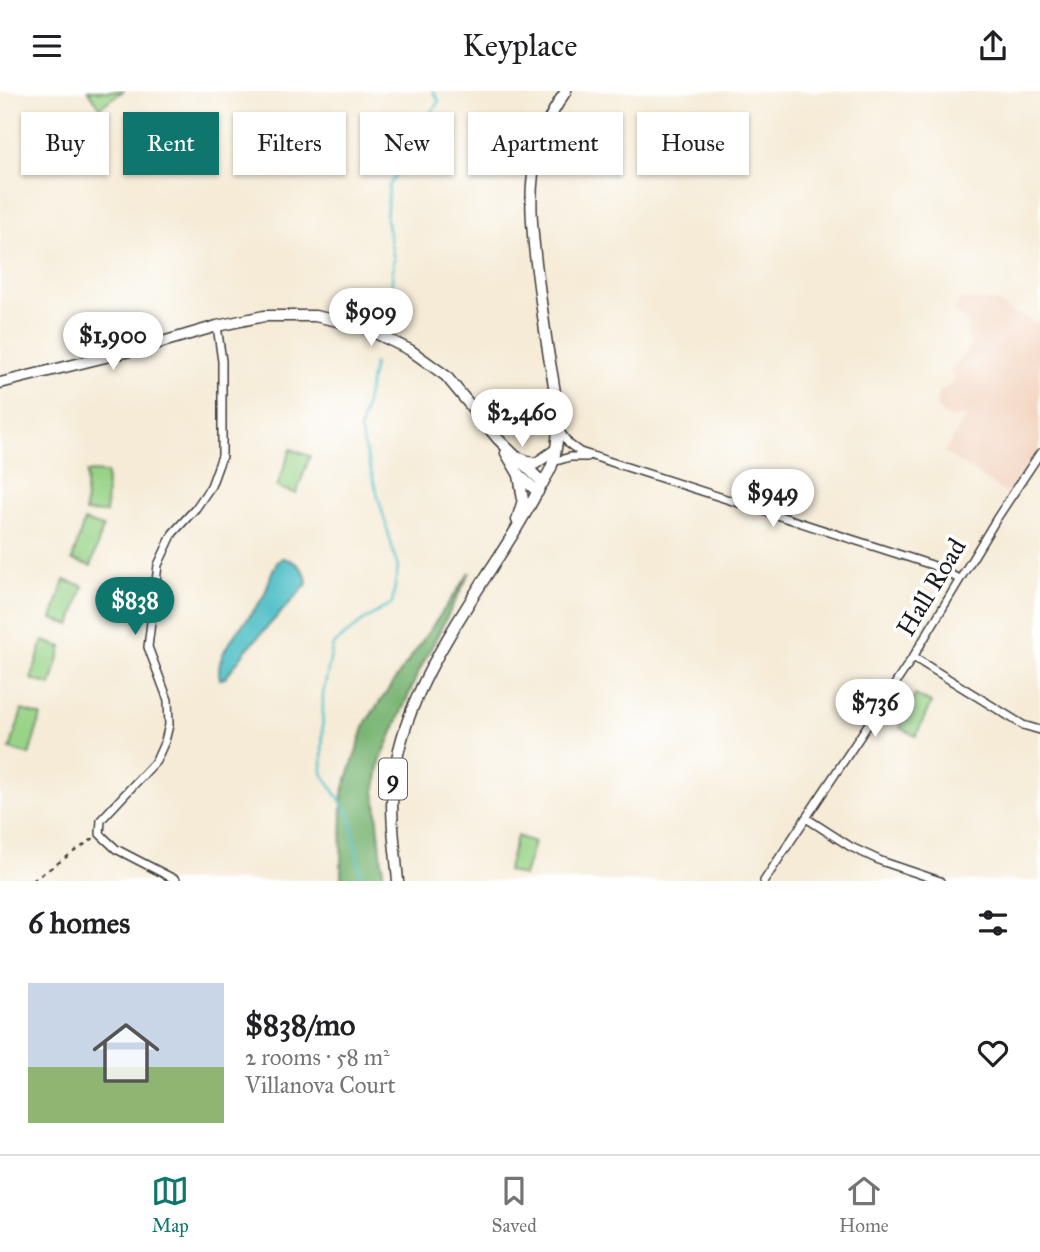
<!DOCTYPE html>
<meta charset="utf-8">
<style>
body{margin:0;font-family:"IM FELL Great Primer",serif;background:#f6f6f6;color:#202124;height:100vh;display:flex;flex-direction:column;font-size:26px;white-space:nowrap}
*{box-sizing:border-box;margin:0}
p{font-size:23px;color:#757577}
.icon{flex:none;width:38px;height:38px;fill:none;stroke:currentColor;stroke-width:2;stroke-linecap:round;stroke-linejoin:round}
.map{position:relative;height:790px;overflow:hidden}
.panel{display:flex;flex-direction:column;background:#fff;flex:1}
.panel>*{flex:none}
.banner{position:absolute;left:21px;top:21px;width:999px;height:63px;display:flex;gap:14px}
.price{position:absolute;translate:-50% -60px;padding:0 16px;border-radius:24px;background:#fff;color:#222;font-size:23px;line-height:46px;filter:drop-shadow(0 2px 4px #0008)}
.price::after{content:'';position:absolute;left:50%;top:42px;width:21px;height:16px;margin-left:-10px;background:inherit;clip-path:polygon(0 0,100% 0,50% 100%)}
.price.current{background:#0f766e;color:#fff}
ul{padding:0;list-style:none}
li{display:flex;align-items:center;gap:21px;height:175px;padding:0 28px}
li span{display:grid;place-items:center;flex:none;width:196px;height:140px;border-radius:0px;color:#555}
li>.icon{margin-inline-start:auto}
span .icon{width:84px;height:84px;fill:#fffc;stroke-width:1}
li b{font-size:30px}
h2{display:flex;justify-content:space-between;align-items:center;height:84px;padding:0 28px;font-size:30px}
.chip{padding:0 24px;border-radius:0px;background:#fff;box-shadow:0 2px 5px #0004;font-size:24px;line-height:63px}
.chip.current{background:#0f766e;color:#fff}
header{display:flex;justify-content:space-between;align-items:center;height:91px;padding:0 28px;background:#fff;font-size:32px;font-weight:600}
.dock{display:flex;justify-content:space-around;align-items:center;height:98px;border-top:2px solid #e0e0e0;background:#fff;font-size:19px;color:#757577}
.dock a{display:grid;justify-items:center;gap:4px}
.dock .current{color:#0f766e}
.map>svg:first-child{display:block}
.built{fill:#f3d4bf}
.green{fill:#98d387;stroke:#5a7852;stroke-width:2}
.forest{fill:#7ab574;stroke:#4b6848;stroke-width:2}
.water{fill:#50bfc6;stroke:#366e71;stroke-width:2}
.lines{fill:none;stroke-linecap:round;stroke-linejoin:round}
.stream{stroke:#50bfc6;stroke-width:2.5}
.street-casing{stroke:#3d3b38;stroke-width:10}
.secondary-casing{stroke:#3d3b38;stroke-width:13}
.primary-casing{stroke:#3d3b38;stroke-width:13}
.path{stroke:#3d3b38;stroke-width:2;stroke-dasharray:5 5;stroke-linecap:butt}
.street{stroke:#fff;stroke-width:7}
.secondary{stroke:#fff;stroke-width:10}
.primary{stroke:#fff;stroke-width:10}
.labels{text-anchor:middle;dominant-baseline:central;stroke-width:7;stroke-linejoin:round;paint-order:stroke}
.shield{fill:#fff;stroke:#606060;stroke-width:2}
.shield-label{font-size:24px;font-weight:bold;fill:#1c1c1c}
.street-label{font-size:26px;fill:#1c1c1c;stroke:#fff}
</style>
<header><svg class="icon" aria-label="menu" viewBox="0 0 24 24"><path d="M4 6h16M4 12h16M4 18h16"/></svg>Keyplace<svg class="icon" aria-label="share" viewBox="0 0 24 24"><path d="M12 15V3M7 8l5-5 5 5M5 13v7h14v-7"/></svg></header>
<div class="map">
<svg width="1040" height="790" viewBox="0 0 1040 790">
<rect width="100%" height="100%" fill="#fff"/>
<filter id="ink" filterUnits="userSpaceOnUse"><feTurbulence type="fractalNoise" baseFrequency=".0143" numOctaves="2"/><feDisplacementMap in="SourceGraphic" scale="14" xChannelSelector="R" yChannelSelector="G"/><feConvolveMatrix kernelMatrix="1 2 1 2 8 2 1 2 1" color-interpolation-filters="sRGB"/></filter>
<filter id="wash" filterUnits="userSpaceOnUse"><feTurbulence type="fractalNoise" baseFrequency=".00686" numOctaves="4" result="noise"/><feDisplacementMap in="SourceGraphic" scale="28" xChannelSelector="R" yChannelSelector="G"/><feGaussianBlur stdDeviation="1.57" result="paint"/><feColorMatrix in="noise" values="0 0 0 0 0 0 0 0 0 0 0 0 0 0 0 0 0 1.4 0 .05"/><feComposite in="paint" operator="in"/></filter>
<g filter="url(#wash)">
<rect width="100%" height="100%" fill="#f5ebd6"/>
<path class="built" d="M 960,208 L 997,210 L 1016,225 L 1020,223 L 1040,233 L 1040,356 L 1008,404 L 944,361 L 967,324 L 952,328 L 942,323 L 936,315 L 938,302 L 954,291 L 954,286 L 949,282 L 971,253 L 967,243 L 969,232 L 954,221 Z"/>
<g class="green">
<path d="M 88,0 L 123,0 L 100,16 Z"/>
<path d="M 291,358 L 310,365 L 296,403 L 277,396 Z"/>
<path d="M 87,381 L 107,382 L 106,422 L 85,421 Z"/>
<path d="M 84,430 L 103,436 L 91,475 L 72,469 Z"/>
<path d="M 64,489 L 83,495 L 71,534 L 52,528 Z"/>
<path d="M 43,550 L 62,556 L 51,594 L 31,588 Z"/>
<path d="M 915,604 L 931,612 L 916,645 L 900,637 Z"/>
<path d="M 22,619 L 41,625 L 29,664 L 10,658 Z"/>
<path d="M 517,745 L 534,751 L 524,785 L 507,780 Z"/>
</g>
<path class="forest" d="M 470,481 L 417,584 L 380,671 L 375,700 L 384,790 L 341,790 L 342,703 L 366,631 Z"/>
<path class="water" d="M 282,467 C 296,469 307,480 307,493 L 247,558 L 225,587 L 220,588 C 212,560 251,528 263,506 C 270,493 270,476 282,467 Z"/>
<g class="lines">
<g class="stream">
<path d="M 391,202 L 394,168 L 386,128 L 389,95 L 408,64 L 419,40 L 439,10 L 433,0"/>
<path d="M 362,790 L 350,724 L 322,682 L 323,603 L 333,554 L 363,530 L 392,512 L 398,477 L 360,340 L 374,273"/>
</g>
</g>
</g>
<g filter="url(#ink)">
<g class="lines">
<g class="street-casing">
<g id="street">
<path d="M 558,338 L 569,353 L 580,361 L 932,474 L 959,488"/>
<path d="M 553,371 L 570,366 L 587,366"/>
<path d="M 913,566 L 1023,634 L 1040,639"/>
<path d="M 806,727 L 851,756 L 881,770 L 940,790"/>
<path d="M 176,789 L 116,758 L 100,743 L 101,729 L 156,670 L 165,650 L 169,634 L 168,609 L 148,556 L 158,474 L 173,442 L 196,417 L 211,395 L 222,365 L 222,270 L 217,235"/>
<path d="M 764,790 L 913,566 L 997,427 L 1040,362"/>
</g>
</g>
<g class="secondary-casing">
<g id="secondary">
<path d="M 0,292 L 142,257 L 217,235 L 264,225 L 315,225 L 361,235 L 410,259 L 446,285 L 498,348 L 543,392"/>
<path d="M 506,362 L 519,384 L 538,401"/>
<path d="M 520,367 L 535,373 L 555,359"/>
</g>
</g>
<g class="primary-casing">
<g id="primary">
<path d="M 517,429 L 523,409 L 519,384"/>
<path d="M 398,790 C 395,755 389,719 394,685 C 404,609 452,539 492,476 C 510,449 526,423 541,394 C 546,387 551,379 553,371 C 563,336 555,300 549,266 C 544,235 540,203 536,172 C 528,106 526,57 566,0"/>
</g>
</g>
<path class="path" d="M 32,790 L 94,747"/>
<use href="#street" class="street"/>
<use href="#secondary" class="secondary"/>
<use href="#primary" class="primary"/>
</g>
</g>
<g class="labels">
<rect class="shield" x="379" y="667.5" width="28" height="41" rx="5"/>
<g class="shield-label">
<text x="393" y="688">9</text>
</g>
<g class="street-label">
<text transform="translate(931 496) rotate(-59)">Hall Road</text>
</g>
</g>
</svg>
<b class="price" style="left:371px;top:257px">$909</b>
<b class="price" style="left:113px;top:281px">$1,900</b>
<b class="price" style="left:522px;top:358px">$2,460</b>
<b class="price" style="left:773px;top:438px">$949</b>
<b class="price current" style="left:135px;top:546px">$838</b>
<b class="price" style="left:875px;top:648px">$736</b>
<div class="banner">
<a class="chip">Buy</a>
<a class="chip current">Rent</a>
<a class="chip">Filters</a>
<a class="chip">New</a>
<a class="chip">Apartment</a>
<a class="chip">House</a>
</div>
</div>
<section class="panel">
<h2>6 homes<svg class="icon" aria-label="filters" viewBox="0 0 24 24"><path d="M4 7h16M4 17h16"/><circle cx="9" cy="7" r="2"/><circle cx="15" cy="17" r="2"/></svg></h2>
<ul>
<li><span style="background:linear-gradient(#c9d6e8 60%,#8fb573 0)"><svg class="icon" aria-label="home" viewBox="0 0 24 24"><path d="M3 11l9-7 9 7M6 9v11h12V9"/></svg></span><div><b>$838/mo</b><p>2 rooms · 58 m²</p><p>Villanova Court</p></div><svg class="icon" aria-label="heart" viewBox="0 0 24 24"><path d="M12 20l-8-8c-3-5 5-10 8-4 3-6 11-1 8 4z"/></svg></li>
</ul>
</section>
<nav class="dock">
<a class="current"><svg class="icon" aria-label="map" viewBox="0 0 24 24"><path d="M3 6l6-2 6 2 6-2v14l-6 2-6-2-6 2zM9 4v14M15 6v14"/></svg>Map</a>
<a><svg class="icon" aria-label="saved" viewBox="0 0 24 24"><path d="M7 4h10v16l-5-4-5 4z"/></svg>Saved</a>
<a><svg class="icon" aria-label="home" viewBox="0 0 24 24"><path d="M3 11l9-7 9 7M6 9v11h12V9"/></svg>Home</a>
</nav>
